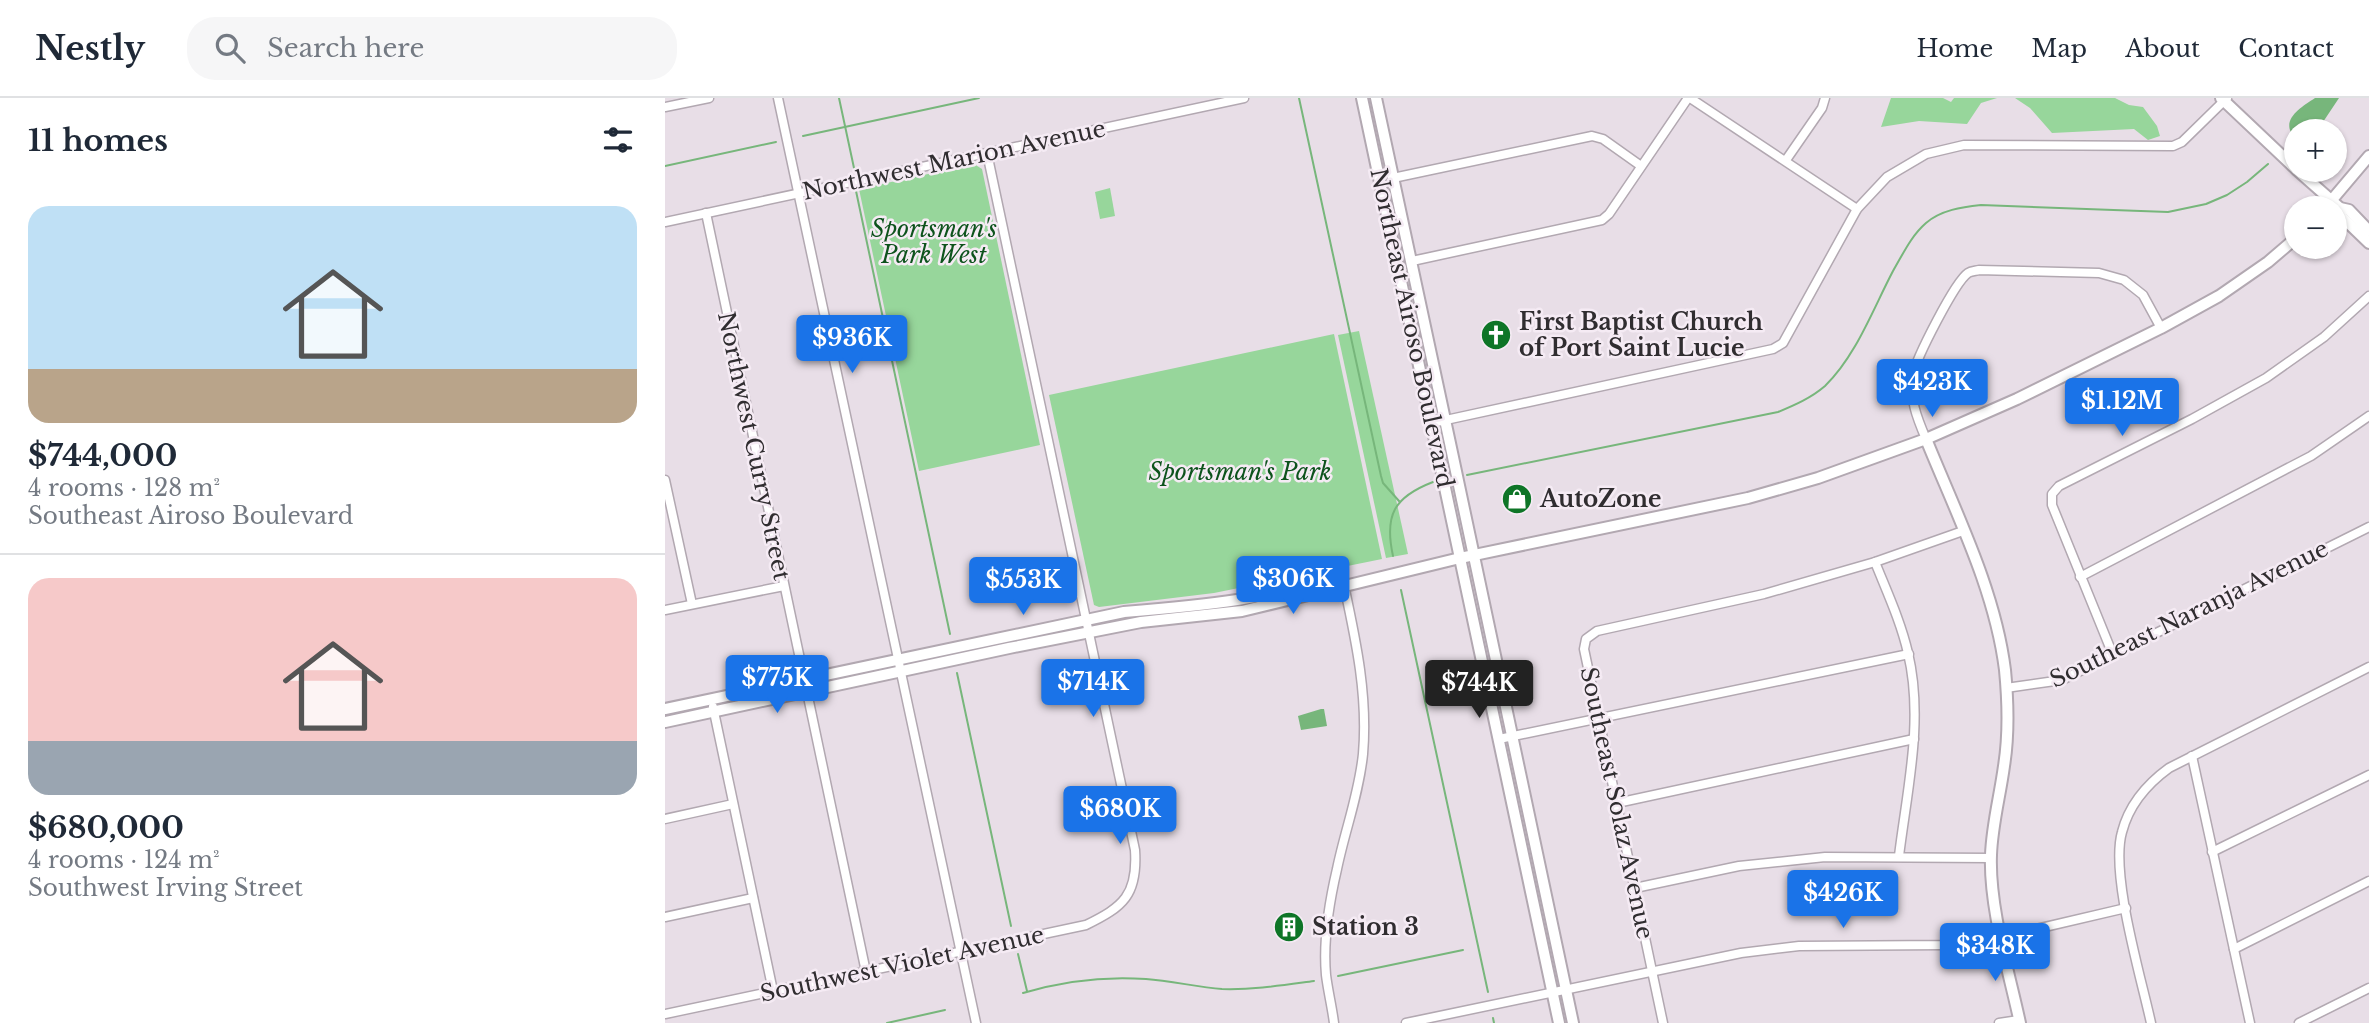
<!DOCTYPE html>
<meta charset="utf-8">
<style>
body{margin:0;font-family:"Libre Baskerville",serif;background:#f6f6f7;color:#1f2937;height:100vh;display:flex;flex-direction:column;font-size:26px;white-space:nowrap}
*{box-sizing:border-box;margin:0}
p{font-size:23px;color:#747a83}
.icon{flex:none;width:38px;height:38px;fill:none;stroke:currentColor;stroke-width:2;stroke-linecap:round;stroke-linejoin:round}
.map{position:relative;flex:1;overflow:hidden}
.details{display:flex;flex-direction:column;background:#fff;width:665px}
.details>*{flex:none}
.controls{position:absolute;left:1619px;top:21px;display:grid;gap:14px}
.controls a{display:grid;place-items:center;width:63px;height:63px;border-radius:50%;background:#fff;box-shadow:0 2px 5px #0004;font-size:35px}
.price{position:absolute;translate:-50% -60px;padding:0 16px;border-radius:7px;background:#1a73e8;color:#fff;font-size:23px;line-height:46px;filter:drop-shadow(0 2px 4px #0008)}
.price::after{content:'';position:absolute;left:50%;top:42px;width:21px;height:16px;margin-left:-10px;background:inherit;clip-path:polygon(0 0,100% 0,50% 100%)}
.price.selected{background:#222;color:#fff}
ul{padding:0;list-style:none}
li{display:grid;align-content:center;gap:14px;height:371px;padding:0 28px}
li+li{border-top:2px solid #e0e1e3}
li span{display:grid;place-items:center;height:217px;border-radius:21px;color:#555}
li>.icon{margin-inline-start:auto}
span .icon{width:126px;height:126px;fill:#fffc;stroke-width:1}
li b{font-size:30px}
h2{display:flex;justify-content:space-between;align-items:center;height:84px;padding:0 28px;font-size:30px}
header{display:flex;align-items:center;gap:42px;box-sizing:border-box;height:98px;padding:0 35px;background:#fff;border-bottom:2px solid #e0e1e3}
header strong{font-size:33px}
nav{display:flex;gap:38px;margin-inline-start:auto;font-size:24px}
.search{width:490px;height:63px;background:#f6f6f7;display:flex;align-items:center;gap:18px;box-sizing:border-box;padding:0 24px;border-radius:28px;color:#747a83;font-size:26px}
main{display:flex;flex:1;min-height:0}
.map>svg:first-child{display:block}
.green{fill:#97d69b}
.water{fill:#77b67b}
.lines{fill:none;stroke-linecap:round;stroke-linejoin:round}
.stream{stroke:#77b67b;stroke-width:2}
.street-casing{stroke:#b2a8b1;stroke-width:11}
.secondary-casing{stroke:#b2a8b1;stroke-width:14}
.street{stroke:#fff;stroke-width:8}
.secondary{stroke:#fff;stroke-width:10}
.labels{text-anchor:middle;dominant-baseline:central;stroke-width:5;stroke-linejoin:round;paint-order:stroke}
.street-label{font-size:23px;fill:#302d30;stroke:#f5ebf4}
.park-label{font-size:23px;font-style:italic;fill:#0d531c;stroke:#f5ebf4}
.poi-label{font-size:23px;font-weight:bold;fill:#302d30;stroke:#f5ebf4;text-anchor:start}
</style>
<header>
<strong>Nestly</strong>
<div class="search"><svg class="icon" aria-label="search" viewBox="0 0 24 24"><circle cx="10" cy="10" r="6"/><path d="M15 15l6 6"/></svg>Search here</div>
<nav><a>Home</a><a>Map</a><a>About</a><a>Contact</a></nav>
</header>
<main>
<section class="details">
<h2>11 homes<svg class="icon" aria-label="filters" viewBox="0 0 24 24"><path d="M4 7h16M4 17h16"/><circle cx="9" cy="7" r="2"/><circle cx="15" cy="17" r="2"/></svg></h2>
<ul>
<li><span style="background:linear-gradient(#bfe0f5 75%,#b9a48a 0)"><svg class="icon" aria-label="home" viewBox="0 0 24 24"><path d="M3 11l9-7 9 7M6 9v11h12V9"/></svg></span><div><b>$744,000</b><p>4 rooms · 128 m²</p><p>Southeast Airoso Boulevard</p></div></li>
<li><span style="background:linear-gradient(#f6c9c9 75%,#9aa5b1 0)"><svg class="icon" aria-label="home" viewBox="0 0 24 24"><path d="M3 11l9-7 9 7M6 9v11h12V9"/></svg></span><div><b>$680,000</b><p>4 rooms · 124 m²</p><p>Southwest Irving Street</p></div></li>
</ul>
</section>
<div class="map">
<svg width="1704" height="925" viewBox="0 0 1704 925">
<rect width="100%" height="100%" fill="#e8dee7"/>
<g class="green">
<path d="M 1226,0 L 1278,0 L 1286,4 L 1289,0 L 1332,0 L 1316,5 L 1302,26 L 1254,23 L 1216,29 Z"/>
<path d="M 1350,0 L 1450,0 L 1464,7 L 1478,9 L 1492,28 L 1495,38 L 1483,42 L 1469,31 L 1387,35 L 1365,10 Z"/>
<path d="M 309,66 L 317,71 L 375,347 L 254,373 L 194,91 Z"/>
<path d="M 445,90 L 450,118 L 435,121 L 430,94 Z"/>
<path d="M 694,233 L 743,456 L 721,460 L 673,237 Z"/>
<path d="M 669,236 L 717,461 L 549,495 L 434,509 L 429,507 L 384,297 Z"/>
</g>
<g class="water">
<path d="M 1650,0 L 1674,0 L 1652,33 L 1631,33 L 1631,41 C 1613,23 1635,10 1650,0 Z"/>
<path d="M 656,611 L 659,611 L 662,628 L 636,632 L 633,618 Z"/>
</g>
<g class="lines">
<g class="stream">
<path d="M 174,0 L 189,70"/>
<path d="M 634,0 L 716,378 L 718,385 L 734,403"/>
<path d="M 138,38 L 314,0"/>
<path d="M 0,68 L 111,44"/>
<path d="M 191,93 L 285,536"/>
<path d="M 802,377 L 1113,314 C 1130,307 1146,300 1160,288 C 1191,258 1208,211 1228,173 C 1238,156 1246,138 1261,125 C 1276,112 1297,109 1316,107 L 1503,114 L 1541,106 L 1562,97 L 1582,84 L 1603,66"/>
<path d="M 728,458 C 719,417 729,399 768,384"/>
<path d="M 736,492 L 823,894"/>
<path d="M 292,575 L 346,828"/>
<path d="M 353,856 L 362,893"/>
<path d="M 673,878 L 798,852"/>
<path d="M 358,895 C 398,883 439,878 481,881 C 507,883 532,889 557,891 C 588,892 619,887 649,883"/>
<path d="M 828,920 L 829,925"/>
<path d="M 222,925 L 280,912"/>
</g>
<g class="street-casing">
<g id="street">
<path d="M 113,0 L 311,925"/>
<path d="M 1025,0 L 1192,111"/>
<path d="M 0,9 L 44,0"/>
<path d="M 1121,62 L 1157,10 L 1160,0"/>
<path d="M 728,80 L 927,38 L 938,41 L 976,68"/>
<path d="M 41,115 L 139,580"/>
<path d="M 0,124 L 579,0"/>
<path d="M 747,163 L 937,122 L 944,116 L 1023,0"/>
<path d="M 767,325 L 1108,251 L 1118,245 L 1192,111 L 1222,79 L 1261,56 L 1299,47 L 1508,48 L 1517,44 L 1562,0"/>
<path d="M 1261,341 C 1252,320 1244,300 1248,277 C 1251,260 1290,184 1303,175 C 1306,173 1310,173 1314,172 L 1434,175 L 1459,182 L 1478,197 L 1496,230"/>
<path d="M 0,382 L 27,506"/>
<path d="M 1210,464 C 1222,494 1236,524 1243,555 C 1259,622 1242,692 1234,758"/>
<path d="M 1415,479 L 1646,358 L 1704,318"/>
<path d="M 0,512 L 119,488"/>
<path d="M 1448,557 L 1387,407 L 1387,396 L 1394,388 L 1527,321 L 1601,280 L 1659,239 L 1704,198"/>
<path d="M 1341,590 L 1397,582 L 1704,429"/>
<path d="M 142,594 L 201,874"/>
<path d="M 48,609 L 108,893"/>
<path d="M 834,641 L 1244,556"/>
<path d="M 1527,658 L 1585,925"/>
<path d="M 952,705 L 1249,641"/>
<path d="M 0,721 L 68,706"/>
<path d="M 1547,754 L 1704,677"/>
<path d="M 970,790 L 1074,768 L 1160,759 L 1326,760"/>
<path d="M 0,819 L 88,800"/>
<path d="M 1569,851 L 1704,783"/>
<path d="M 0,916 L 421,827 C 458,809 473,797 470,752 L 322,55"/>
<path d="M 669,925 C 667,909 663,893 661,877 C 658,843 664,805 672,771 C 680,732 694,696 698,656 C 703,598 691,543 679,487"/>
<path d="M 741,925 L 1076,855 L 1134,848 L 1281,847 L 1337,839 L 1461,810"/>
<path d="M 998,925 L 919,551 L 921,541 L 932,533 L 1099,496 L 1210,464 L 1298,433"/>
<path d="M 1334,925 L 1354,922"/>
<path d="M 1486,925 C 1476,879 1445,776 1457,734 C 1464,707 1482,686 1504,670 L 1704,569"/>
<path d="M 1634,925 L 1704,890"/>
</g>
</g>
<g class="secondary-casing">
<g id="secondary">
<path d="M 697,0 L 894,925"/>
<path d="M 711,0 C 778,308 842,617 908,925"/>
<path d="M 1556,0 L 1631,71"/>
<path d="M 1632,72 L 1675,110 L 1684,112 L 1704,133"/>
<path d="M 1660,110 L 1704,58"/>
<path d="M 1675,110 L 1677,119 L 1704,145"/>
<path d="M 1261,341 C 1291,415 1330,492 1340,572 C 1343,603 1344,637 1339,668 C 1335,698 1327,727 1326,757 C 1324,809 1344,874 1355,925"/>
<path d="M 0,611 L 459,514 C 497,511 534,508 572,502 C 601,498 628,490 657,489"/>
<path d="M 0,624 L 344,550 L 476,524 L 577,513 L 795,460 L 1083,400 L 1153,380 L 1261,341 L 1352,301 L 1496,230 L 1554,198 L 1603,164 L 1631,140"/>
</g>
</g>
<use href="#street" class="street"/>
<use href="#secondary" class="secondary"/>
</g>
<defs>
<g id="church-disc" transform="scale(1.575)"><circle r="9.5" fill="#0e7527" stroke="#f5ebf4"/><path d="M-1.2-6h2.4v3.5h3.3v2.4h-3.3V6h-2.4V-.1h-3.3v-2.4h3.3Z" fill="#fff"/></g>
<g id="shop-disc" transform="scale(1.575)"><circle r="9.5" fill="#0e7527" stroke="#f5ebf4"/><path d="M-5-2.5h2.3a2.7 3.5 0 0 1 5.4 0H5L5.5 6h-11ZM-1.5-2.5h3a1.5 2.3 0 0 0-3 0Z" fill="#fff"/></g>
<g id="building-disc" transform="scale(1.575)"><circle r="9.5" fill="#0e7527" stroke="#f5ebf4"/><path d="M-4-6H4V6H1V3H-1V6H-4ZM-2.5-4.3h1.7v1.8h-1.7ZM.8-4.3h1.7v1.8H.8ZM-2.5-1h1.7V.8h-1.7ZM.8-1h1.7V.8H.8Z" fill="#fff"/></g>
</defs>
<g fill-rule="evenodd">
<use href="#church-disc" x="831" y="237"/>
<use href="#shop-disc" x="852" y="401"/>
<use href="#building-disc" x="624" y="829"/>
</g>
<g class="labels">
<g class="street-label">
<text transform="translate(289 62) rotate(-12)">Northwest Marion Avenue</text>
<text transform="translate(747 230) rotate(78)">Northeast Airoso Boulevard</text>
<text transform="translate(89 348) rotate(78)">Northwest Curry Street</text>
<text transform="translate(1524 516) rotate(-26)">Southeast Naranja Avenue</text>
<text transform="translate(952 705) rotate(78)">Southeast Solaz Avenue</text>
<text transform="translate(237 866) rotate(-12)">Southwest Violet Avenue</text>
</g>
<g class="park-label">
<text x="269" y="131">Sportsman's<tspan x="269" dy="26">Park West</tspan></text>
<text x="575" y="374">Sportsman's Park</text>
</g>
<g class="poi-label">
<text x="854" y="224">First Baptist Church<tspan x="854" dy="26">of Port Saint Lucie</tspan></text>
<text x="875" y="401">AutoZone</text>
<text x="647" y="829">Station 3</text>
</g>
</g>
</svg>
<div class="controls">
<a>+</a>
<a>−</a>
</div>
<b class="price" style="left:187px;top:277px">$936K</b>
<b class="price" style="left:1267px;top:321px">$423K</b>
<b class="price" style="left:1457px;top:340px">$1.12M</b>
<b class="price" style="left:628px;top:518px">$306K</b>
<b class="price" style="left:358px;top:519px">$553K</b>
<b class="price" style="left:112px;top:617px">$775K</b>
<b class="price" style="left:428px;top:621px">$714K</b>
<b class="price selected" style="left:814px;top:622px">$744K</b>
<b class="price" style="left:455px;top:748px">$680K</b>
<b class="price" style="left:1178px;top:832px">$426K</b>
<b class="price" style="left:1330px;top:885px">$348K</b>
</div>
</main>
